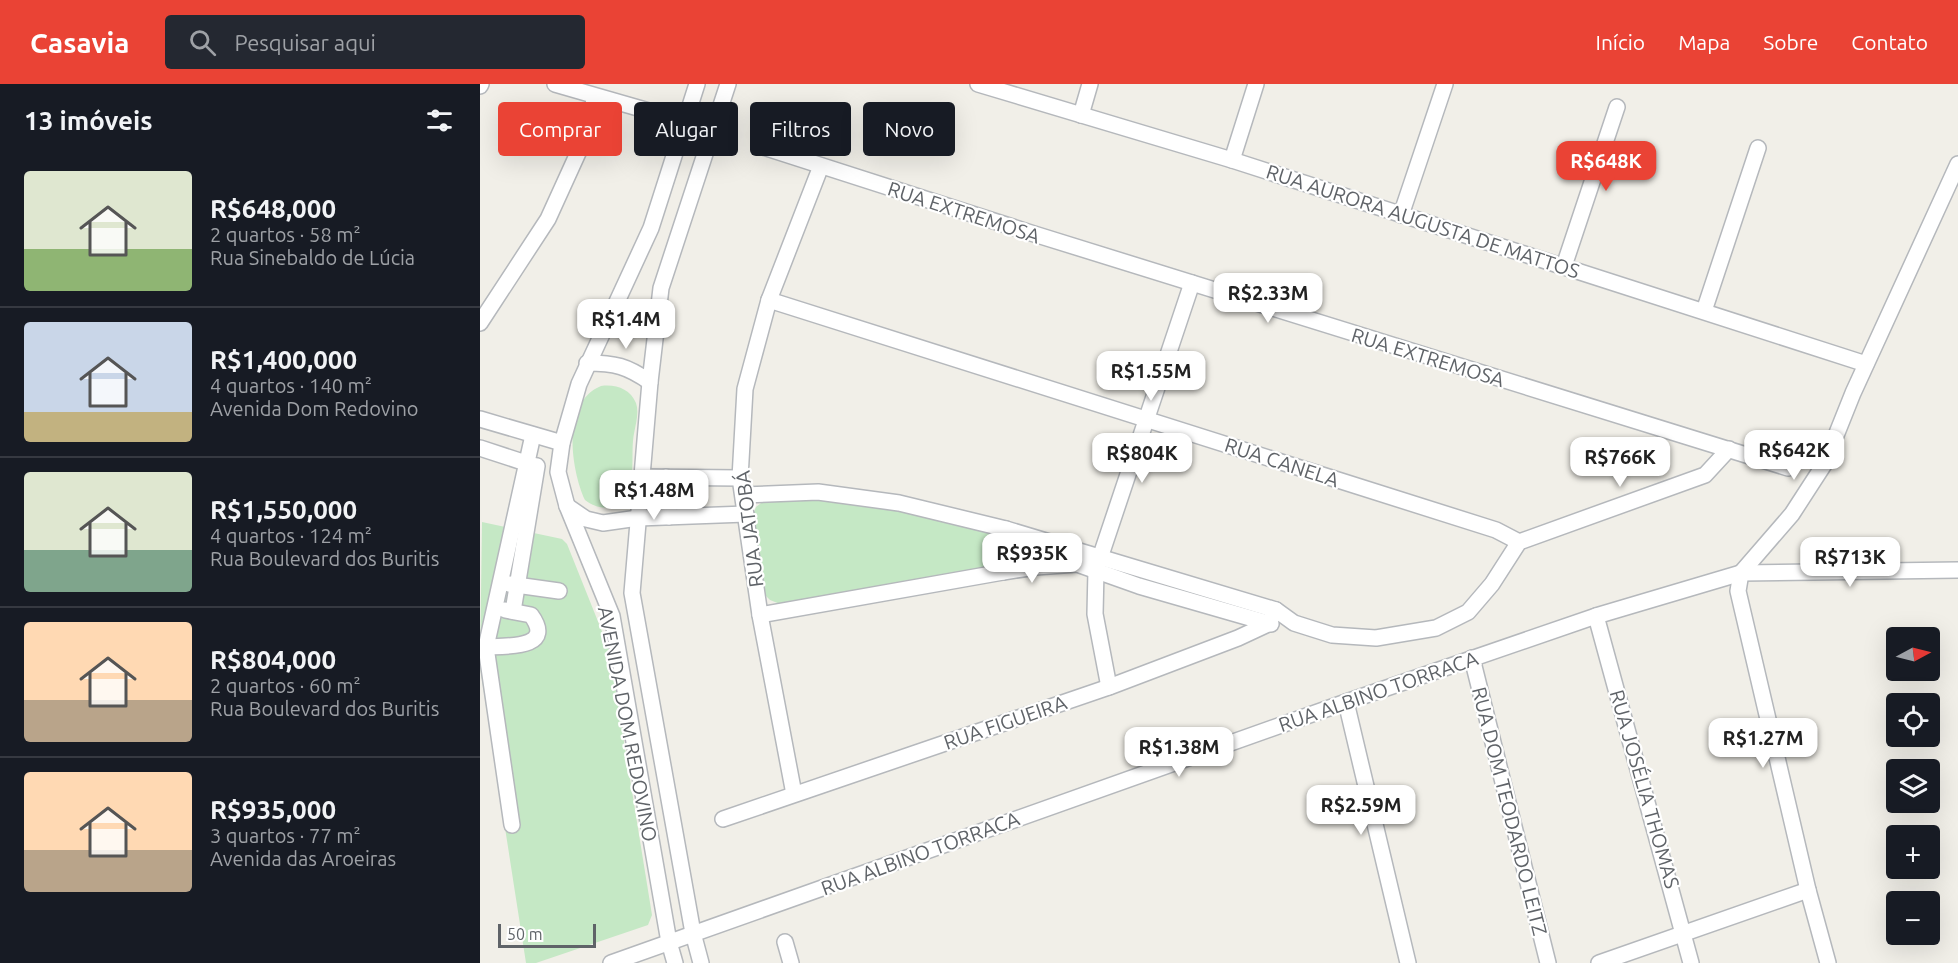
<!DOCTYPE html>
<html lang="pt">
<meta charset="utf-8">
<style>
body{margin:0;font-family:Ubuntu,sans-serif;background:#242831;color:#f1f3f6;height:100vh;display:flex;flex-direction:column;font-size:22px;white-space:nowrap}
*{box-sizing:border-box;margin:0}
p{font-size:20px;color:#9ea1a6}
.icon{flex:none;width:33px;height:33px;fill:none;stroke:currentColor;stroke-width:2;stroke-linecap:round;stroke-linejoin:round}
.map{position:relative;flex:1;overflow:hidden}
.details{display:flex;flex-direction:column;background:#171b24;width:480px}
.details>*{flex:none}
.top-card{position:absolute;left:18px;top:18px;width:570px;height:54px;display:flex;gap:12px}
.needle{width:39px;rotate:83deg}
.controls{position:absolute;left:1406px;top:543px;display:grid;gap:12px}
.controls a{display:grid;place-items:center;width:54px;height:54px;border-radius:6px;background:#171b24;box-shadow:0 6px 24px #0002;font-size:30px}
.scale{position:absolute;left:18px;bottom:15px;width:98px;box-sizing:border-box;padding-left:6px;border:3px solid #5f6368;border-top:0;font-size:16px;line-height:21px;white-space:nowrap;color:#5f6368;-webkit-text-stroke:4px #fff;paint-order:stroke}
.price{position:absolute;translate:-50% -51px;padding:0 14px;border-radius:12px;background:#fff;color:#222;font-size:20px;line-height:39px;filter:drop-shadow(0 2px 3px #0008)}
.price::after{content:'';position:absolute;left:50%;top:36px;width:18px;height:14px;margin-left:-9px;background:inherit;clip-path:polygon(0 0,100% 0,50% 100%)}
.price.selected{background:#ea4335;color:#fff}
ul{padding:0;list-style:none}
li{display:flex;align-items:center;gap:18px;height:150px;padding:0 24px}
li+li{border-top:2px solid #363941}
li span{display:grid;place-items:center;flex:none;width:168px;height:120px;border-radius:6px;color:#555}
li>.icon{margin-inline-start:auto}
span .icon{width:72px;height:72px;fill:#fffc;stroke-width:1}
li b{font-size:26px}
h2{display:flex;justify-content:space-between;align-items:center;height:72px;padding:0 24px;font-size:26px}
.tag{padding:0 21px;border-radius:6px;background:#171b24;box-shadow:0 6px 24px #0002;font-size:21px;line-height:54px}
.tag.selected{background:#ea4335;color:#fff}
header{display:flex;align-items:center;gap:36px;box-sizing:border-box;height:84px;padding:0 30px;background:#ea4335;color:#fff}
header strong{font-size:28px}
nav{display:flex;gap:33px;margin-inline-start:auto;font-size:21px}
.search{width:420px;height:54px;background:#242831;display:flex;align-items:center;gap:15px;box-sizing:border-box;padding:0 21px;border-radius:6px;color:#9ea1a6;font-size:22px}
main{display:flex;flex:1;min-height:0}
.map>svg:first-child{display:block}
.green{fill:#c5e8c5}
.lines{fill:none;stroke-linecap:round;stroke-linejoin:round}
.minor-casing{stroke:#b5b8bc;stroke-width:18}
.minor{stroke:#fff;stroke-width:15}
.labels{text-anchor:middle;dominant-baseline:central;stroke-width:4.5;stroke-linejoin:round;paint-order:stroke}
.street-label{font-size:20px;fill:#5f6368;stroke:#fff}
</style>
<header>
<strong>Casavia</strong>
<div class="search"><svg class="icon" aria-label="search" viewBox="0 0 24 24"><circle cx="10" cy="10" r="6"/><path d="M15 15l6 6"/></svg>Pesquisar aqui</div>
<nav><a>Início</a><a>Mapa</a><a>Sobre</a><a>Contato</a></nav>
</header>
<main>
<section class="details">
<h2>13 imóveis<svg class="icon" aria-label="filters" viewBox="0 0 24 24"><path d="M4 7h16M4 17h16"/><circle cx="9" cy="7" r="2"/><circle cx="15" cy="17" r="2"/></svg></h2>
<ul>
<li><span style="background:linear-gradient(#dfe7d0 65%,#8fb573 0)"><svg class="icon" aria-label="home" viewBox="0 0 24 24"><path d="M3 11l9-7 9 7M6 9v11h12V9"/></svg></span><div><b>R$648,000</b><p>2 quartos · 58 m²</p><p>Rua Sinebaldo de Lúcia</p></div></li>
<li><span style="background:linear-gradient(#c9d6e8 75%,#c2b280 0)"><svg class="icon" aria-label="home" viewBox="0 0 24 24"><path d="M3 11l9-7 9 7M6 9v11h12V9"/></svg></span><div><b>R$1,400,000</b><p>4 quartos · 140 m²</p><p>Avenida Dom Redovino</p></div></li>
<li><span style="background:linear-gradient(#dfe7d0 65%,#7fa58c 0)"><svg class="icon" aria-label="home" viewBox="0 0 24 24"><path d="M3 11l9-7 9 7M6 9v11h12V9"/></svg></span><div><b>R$1,550,000</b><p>4 quartos · 124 m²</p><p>Rua Boulevard dos Buritis</p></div></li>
<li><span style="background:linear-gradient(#ffd9b3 65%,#b9a48a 0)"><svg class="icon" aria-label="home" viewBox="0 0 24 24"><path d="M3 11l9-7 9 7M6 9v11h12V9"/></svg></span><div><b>R$804,000</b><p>2 quartos · 60 m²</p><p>Rua Boulevard dos Buritis</p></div></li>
<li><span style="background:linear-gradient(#ffd9b3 65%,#b9a48a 0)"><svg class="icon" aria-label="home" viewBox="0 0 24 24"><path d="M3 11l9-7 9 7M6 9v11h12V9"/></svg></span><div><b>R$935,000</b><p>3 quartos · 77 m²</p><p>Avenida das Aroeiras</p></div></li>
</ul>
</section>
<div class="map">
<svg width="1478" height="879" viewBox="0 0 1478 879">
<rect width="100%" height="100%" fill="#f1efe8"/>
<g class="green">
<path d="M 121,302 C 136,300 150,305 156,319 C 160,330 154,345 153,357 C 151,378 158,415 131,423 C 121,425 113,422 105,416 C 91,385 81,318 121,302 Z"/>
<path d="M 285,416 C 364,413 439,430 515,449 L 523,456 L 525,470 L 519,479 L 509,484 L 300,520 L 290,516 L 284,510 L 271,435 L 276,423 Z"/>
<path d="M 2,438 L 82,455 L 87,460 L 129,565 L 172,831 L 168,841 L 56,879 L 46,879 L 0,583 Z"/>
</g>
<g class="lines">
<g class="minor-casing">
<g id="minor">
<path d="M 75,0 L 179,30"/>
<path d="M 498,0 L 752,76 L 1386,280"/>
<path d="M 0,2 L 1,0"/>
<path d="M 601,31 L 610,0"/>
<path d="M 280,62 L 551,149 L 1308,384"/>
<path d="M 752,76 L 776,0"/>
<path d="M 921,131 L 965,0"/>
<path d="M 1084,182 L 1137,23"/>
<path d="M 289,216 L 1016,446 L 1039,458"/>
<path d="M 1224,227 L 1278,64"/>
<path d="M 0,239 L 68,135 L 103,58 L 115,13"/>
<path d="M 107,279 C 135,279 147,282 170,298"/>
<path d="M 0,335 L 82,359"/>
<path d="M 0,364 L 55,382"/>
<path d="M 162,393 L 260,394"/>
<path d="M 186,393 L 189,433"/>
<path d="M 263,411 L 338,408 L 419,419 L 526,445 L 796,526 L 814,539 L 852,551 L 896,554 L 956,544 L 988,528 L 1012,500 L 1039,458 L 1225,391 L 1249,365"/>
<path d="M 87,422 L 106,435 L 123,439 L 158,434 L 266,430"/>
<path d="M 523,488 C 533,470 532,464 526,445"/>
<path d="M 29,500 L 79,507"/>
<path d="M 33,527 L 57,382"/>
<path d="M 280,531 L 523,488 L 556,483 L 597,480 L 659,502 L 791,540"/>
<path d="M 1116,532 L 1211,879"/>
<path d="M 6,563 C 26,562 76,565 51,531 L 25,526"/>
<path d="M 992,574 L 1068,879"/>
<path d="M 629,603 L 615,530 L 616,486 L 712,199"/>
<path d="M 866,618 L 928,879"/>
<path d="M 314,710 L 280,531 L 260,394 L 265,305 L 289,216 L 341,82"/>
<path d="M 243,735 L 629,603 L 758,554 L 788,540 L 796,526"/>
<path d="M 32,741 L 6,563 L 53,351"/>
<path d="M 305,858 L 311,879"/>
<path d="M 131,879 L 866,618 L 1116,532 L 1261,489 L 1478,486"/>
<path d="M 195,879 L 189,858 L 132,532 L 87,422 L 78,388 L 82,359 L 99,300 L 171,144 L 217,0"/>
<path d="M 221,879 L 213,849 L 152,509 L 170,298 L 181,204 L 248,0"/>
<path d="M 1119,879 L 1328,806"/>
<path d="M 1348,879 L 1328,806 L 1258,507 L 1261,489 L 1312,430 L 1345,379 L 1373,309 L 1478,80"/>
</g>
</g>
<use href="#minor" class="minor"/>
</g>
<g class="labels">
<g class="street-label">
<text transform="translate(484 128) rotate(18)">RUA EXTREMOSA</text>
<text transform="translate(943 137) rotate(18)">RUA AURORA AUGUSTA DE MATTOS</text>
<text transform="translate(948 273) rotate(17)">RUA EXTREMOSA</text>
<text transform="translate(802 378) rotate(18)">RUA CANELA</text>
<text transform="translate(269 445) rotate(-97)">RUA JATOBÁ</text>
<text transform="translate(898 607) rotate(-19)">RUA ALBINO TORRACA</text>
<text transform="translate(525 638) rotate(-19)">RUA FIGUEIRA</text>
<text transform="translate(148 640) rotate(79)">AVENIDA DOM REDOVINO</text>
<text transform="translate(1165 705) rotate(74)">RUA JOSÉLIA THOMAS</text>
<text transform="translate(1030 727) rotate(76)">RUA DOM TEODARDO LEITZ</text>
<text transform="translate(440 769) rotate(-20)">RUA ALBINO TORRACA</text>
</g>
</g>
</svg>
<div class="controls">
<a><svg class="needle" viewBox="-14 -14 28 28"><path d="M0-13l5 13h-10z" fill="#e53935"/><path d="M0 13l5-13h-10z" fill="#9ea1a6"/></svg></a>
<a><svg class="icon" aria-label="locate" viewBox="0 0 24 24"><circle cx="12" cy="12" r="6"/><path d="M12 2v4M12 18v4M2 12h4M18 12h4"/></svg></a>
<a><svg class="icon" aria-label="layers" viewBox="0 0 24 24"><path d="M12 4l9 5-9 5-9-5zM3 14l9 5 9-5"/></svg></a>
<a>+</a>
<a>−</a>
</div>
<div class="scale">50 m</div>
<b class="price selected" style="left:1126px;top:108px">R$648K</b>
<b class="price" style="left:788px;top:240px">R$2.33M</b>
<b class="price" style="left:146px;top:266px">R$1.4M</b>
<b class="price" style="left:671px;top:318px">R$1.55M</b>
<b class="price" style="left:1314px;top:397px">R$642K</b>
<b class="price" style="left:662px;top:400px">R$804K</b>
<b class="price" style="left:1140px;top:404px">R$766K</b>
<b class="price" style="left:174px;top:437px">R$1.48M</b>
<b class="price" style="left:552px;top:500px">R$935K</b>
<b class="price" style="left:1370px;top:504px">R$713K</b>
<b class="price" style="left:1283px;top:685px">R$1.27M</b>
<b class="price" style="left:699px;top:694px">R$1.38M</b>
<b class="price" style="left:881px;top:752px">R$2.59M</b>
<div class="top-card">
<a class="tag selected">Comprar</a>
<a class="tag">Alugar</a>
<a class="tag">Filtros</a>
<a class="tag">Novo</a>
</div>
</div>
</main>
